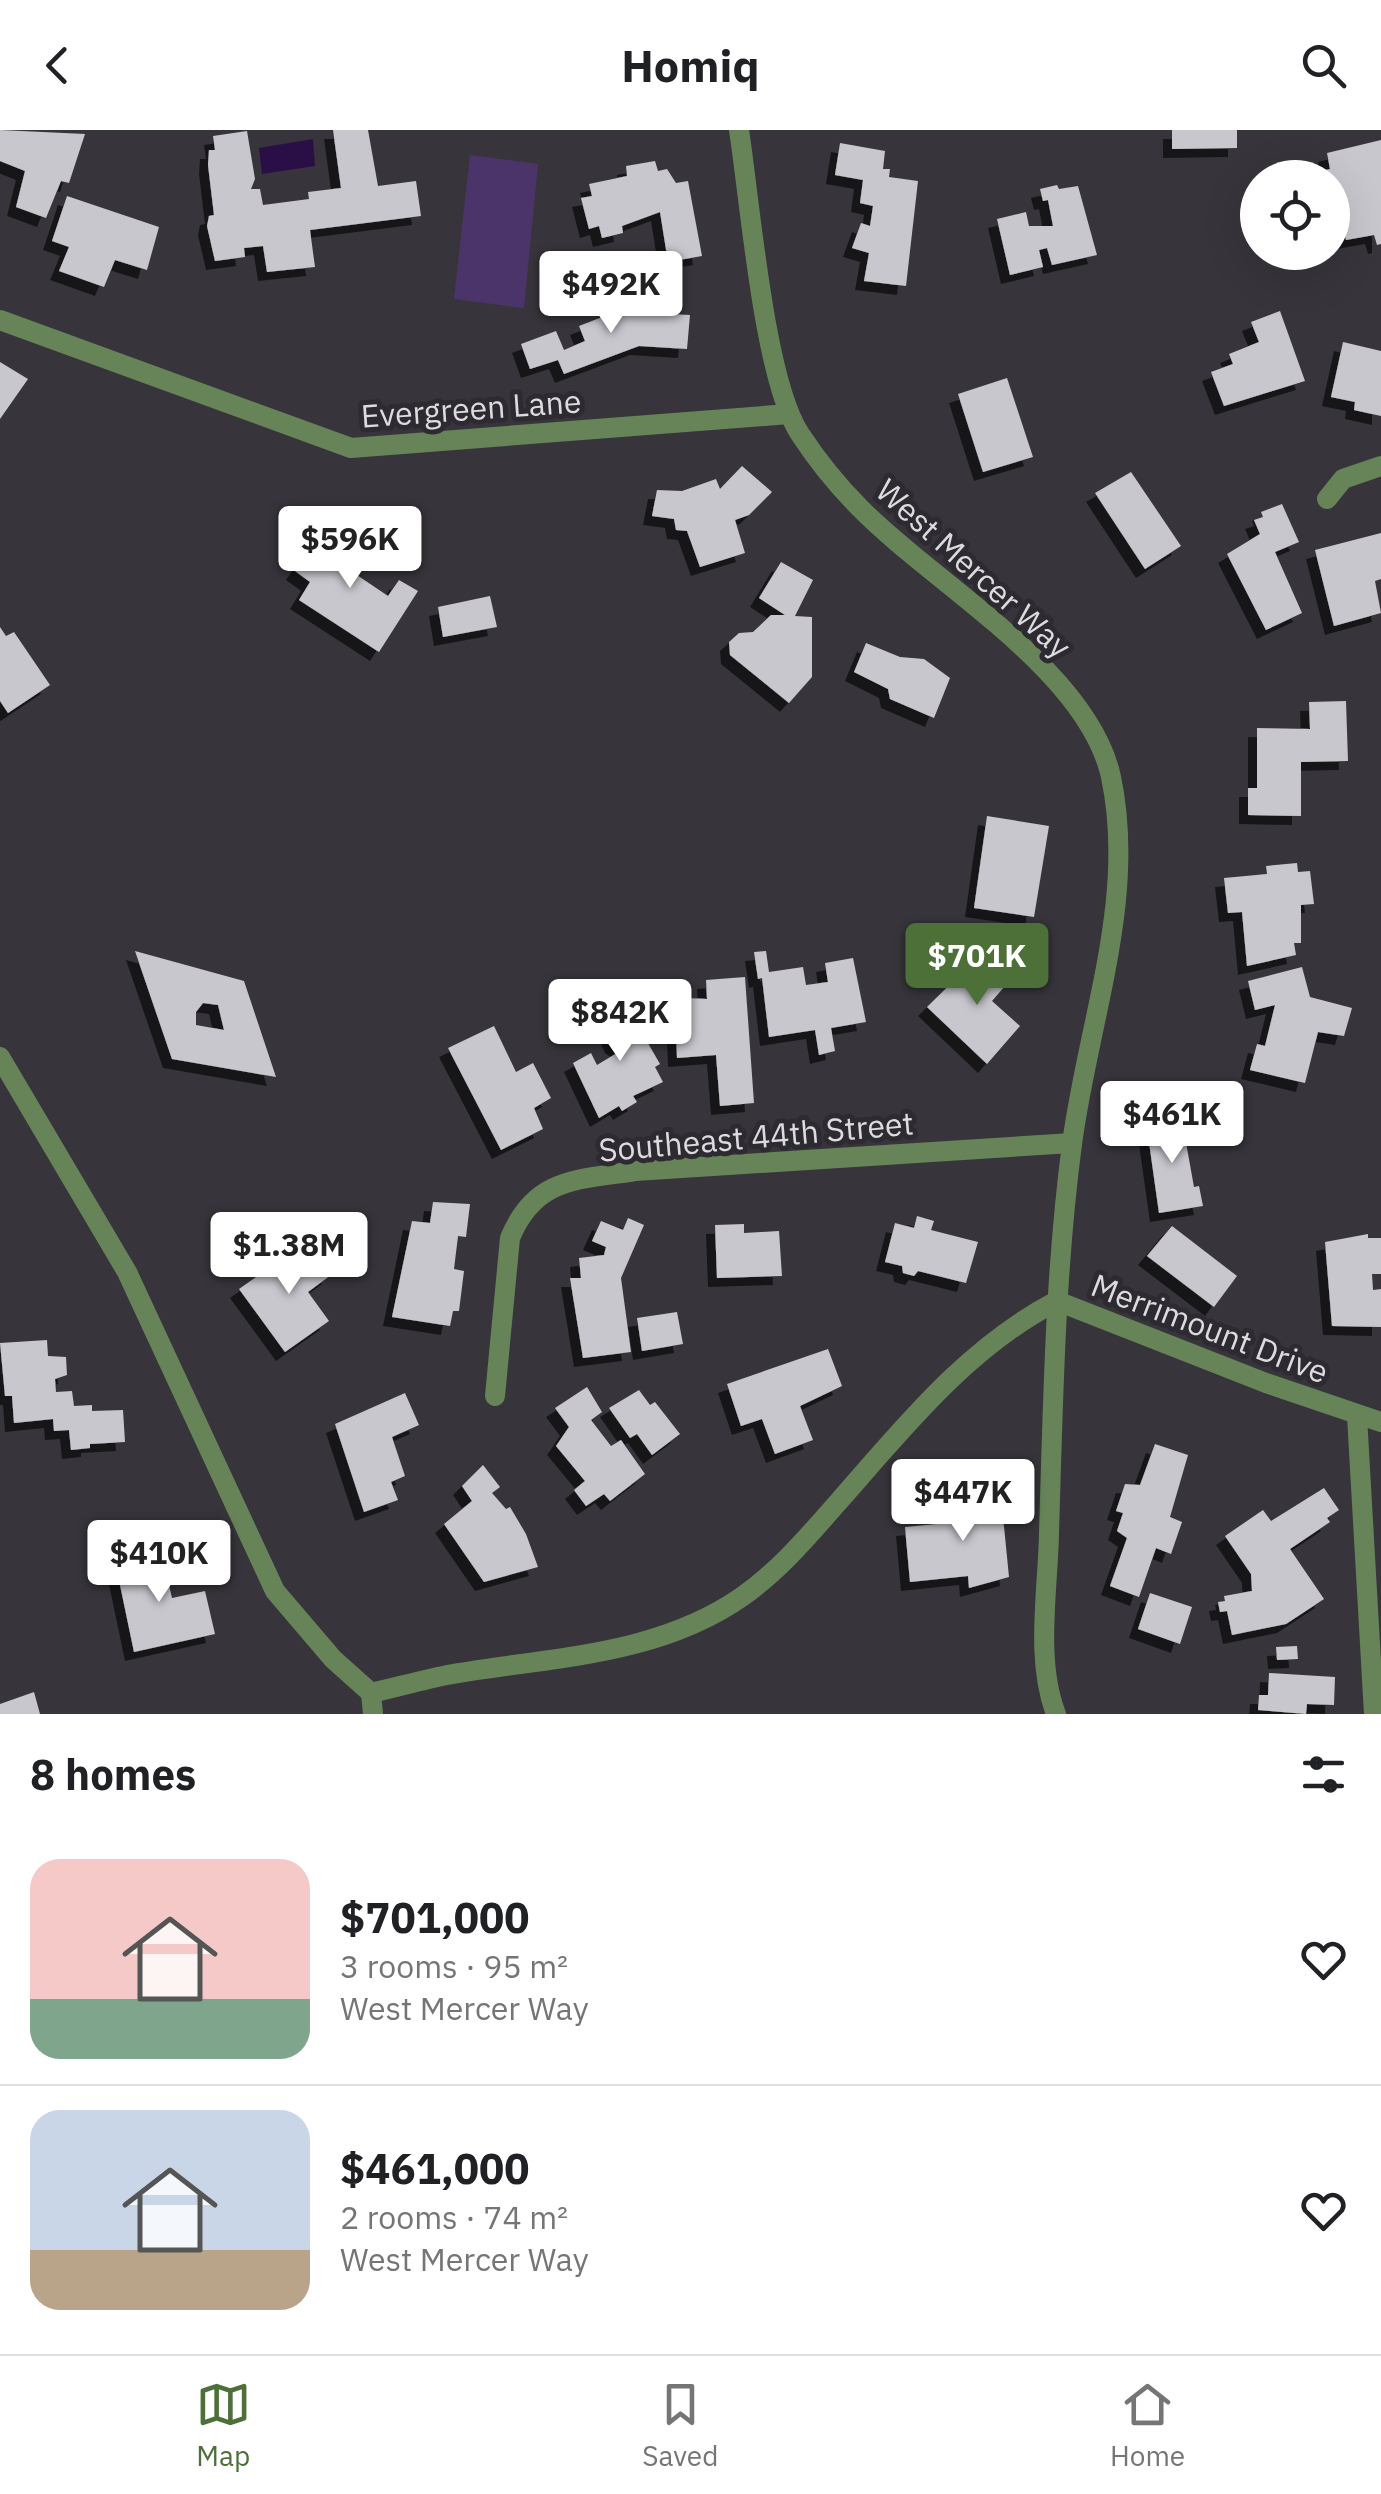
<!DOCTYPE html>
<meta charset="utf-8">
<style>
body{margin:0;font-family:"IBM Plex Sans",sans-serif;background:#f2f2f2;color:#202124;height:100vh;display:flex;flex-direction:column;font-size:38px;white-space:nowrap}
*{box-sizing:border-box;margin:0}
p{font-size:32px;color:#757577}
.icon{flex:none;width:55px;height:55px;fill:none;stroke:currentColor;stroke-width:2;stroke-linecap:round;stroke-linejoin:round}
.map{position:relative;height:1584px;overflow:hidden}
.details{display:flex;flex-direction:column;background:#fff;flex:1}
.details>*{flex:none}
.buttons{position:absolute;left:1240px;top:30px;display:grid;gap:20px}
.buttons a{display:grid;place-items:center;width:110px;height:110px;border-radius:50%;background:#fff;box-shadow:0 10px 40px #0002;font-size:50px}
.price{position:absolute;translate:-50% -85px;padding:0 22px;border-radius:10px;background:#fff;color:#222;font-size:32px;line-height:65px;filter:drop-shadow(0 2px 5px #0008)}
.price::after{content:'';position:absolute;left:50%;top:60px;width:30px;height:22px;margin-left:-15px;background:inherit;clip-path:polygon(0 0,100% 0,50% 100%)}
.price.active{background:#4c7038;color:#fff}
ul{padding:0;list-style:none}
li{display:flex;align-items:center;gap:30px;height:250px;padding:0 30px}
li+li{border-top:2px solid #e0e0e0}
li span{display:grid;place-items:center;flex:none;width:280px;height:200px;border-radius:30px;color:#555}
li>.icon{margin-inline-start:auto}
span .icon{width:120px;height:120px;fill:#fffc;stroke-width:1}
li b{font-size:42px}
h2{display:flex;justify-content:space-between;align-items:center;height:120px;padding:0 30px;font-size:42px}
header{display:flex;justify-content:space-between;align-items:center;height:130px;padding:0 30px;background:#fff;font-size:45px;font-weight:700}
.menu{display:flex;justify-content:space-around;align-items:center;height:140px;border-top:2px solid #e0e0e0;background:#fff;font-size:28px;color:#757577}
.menu a{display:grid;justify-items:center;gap:5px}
.menu .active{color:#4c7038}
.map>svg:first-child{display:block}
.green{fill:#4b346a}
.water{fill:#2a0f47}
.building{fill:#c9c7ce;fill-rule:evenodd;filter:url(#shadow)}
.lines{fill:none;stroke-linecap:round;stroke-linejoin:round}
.minor{stroke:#678459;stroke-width:20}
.tertiary{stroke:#678459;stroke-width:20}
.labels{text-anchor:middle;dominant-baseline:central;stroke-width:10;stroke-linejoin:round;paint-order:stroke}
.street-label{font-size:32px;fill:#dcdbde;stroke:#2d2b31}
</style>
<header><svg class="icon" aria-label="back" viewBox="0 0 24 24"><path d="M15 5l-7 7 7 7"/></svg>Homiq<svg class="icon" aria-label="search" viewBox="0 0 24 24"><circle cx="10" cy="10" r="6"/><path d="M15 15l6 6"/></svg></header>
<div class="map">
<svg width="1381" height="1584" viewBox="0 0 1381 1584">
<defs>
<filter id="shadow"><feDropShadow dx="-9" dy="9" stdDeviation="0" flood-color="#0009"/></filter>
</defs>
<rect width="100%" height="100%" fill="#37353b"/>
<path class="green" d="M 470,25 L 538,34 L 524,178 L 454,169 Z"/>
<path class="water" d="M 313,9 L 315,36 L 262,44 L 259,18 Z"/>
<g class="building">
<path d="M 0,0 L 85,4 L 69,53 L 61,51 L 46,88 L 16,77 L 25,41 L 0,31 Z"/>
<path d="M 333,0 L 368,0 L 378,56 L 416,51 L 421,86 L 310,100 L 315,137 L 267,142 L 263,116 L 244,118 L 245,127 L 215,131 L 207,96 L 209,86 L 214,85 L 208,35 L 209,20 L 215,20 L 213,6 L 247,1 L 255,49 L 251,59 L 260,59 L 263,75 L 309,69 L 308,62 L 341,58 Z"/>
<path d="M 1172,0 L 1237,0 L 1237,18 L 1172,19 Z"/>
<path d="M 1381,10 L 1381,114 L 1377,115 L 1374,105 L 1346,110 L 1343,96 L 1333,98 L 1332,48 L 1323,48 L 1321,41 L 1330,39 L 1327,23 Z"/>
<path d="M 840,13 L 885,21 L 883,39 L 890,39 L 889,47 L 918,51 L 906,156 L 864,151 L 869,123 L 852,118 L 861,93 L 870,96 L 873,76 L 860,73 L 863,50 L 835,45 Z"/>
<path d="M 655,31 L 658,41 L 667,39 L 676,53 L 688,51 L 702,126 L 668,132 L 660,82 L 622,96 L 623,103 L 602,108 L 599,96 L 589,99 L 581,68 L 592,66 L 589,54 L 627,46 L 626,36 Z"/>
<path d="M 1057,55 L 1059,59 L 1078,56 L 1097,125 L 1052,135 L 1047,118 L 1039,120 L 1043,137 L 1010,145 L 997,89 L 1026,82 L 1029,96 L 1053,96 L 1048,70 L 1043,71 L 1040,59 Z"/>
<path d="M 67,66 L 159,97 L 147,140 L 115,130 L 104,157 L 59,141 L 69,117 L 52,111 Z"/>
<path d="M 623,157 L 632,162 L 635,173 L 631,182 L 690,185 L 687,219 L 639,216 L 564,244 L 558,230 L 530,239 L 521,214 L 556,201 L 564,220 L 585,211 L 579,196 L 615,182 L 610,171 Z"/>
<path d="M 1280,181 L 1305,251 L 1224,276 L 1211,242 L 1233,234 L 1229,224 L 1259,212 L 1251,192 Z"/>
<path d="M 1343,212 L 1381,221 L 1381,286 L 1354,280 L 1355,272 L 1331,267 Z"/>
<path d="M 0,232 L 28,249 L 0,289 Z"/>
<path d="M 1007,248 L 1033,327 L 983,342 L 958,264 Z"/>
<path d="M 742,336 L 772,362 L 749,385 L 735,390 L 745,423 L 700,437 L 687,401 L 676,400 L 674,389 L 652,386 L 657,360 L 682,361 L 716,349 L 720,359 Z"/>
<path d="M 1131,342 L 1181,416 L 1145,439 L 1095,363 Z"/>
<path d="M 1282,374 L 1299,412 L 1275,422 L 1302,483 L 1266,500 L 1227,424 L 1260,404 L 1254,390 L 1263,387 L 1261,382 Z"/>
<path d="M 326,396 L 361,418 L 348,439 L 388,466 L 399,450 L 418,461 L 379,522 L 299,470 L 310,452 L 295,441 L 304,428 L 299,426 L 311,407 L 316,410 Z"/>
<path d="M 1381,403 L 1381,449 L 1375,451 L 1381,483 L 1334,496 L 1315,420 Z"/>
<path d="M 781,432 L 813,450 L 795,486 L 812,487 L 812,547 L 789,573 L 730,525 L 729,512 L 739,503 L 753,502 L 771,485 L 785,485 L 759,468 Z"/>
<path d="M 490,466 L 497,497 L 443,507 L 438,477 Z"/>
<path d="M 0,497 L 6,506 L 14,502 L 50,555 L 8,583 L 0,571 Z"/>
<path d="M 866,513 L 900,527 L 924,529 L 950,548 L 934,588 L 890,569 L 888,559 L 854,542 Z"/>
<path d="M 1346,571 L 1348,631 L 1301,632 L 1301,686 L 1248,685 L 1248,658 L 1257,658 L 1257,598 L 1310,599 L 1309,572 Z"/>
<path d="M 987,686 L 1049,696 L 1034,787 L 974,778 Z"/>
<path d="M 1297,733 L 1298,742 L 1310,741 L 1314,774 L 1301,775 L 1301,813 L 1294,813 L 1296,825 L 1247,836 L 1242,782 L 1228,783 L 1224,748 L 1267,744 L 1266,736 Z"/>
<path d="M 135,821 L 244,851 L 276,947 L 172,929 ZM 203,873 L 218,875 L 224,900 L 196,895 L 196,882 Z"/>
<path d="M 766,821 L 769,842 L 803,837 L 806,855 L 828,852 L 825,833 L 853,828 L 866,892 L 831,898 L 835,921 L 819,925 L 815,900 L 769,907 L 762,848 L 758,849 L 754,822 Z"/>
<path d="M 982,823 L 1012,848 L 992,871 L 1020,896 L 987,934 L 927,877 Z"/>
<path d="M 1302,837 L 1310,867 L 1352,878 L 1344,906 L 1318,902 L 1305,953 L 1250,940 L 1257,914 L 1265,916 L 1275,875 L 1255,880 L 1248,851 Z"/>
<path d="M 745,847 L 754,973 L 720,976 L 716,925 L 677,928 L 676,902 L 668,902 L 665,867 L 707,869 L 706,850 Z"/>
<path d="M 622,868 L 660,934 L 655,937 L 663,952 L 633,966 L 637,972 L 622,981 L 619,976 L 599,988 L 573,933 L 591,923 L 597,935 L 622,920 L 614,914 L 600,881 Z"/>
<path d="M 494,896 L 516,942 L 533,933 L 551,968 L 534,978 L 543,999 L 501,1020 L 448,918 Z"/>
<path d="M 1181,985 L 1194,1057 L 1199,1056 L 1203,1076 L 1159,1083 L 1146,991 Z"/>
<path d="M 433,1072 L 470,1074 L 466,1107 L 458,1106 L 454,1139 L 464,1141 L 459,1181 L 453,1181 L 450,1196 L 392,1187 L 412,1091 L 430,1093 Z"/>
<path d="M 917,1086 L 934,1091 L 931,1100 L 978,1112 L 966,1153 L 918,1141 L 914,1146 L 903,1143 L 902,1136 L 885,1132 L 895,1093 L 914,1098 Z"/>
<path d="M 628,1088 L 644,1095 L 621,1148 L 631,1222 L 583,1228 L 570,1148 L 581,1148 L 579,1128 L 604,1125 L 606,1117 L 592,1111 L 601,1091 L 623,1100 Z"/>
<path d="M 744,1094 L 744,1103 L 779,1101 L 782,1146 L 717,1148 L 715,1095 Z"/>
<path d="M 1172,1096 L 1237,1146 L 1214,1177 L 1147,1126 Z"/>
<path d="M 1368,1104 L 1368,1108 L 1381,1108 L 1381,1144 L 1372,1144 L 1373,1160 L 1381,1159 L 1381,1197 L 1332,1196 L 1325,1112 Z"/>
<path d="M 306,1112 L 331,1145 L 308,1162 L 329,1191 L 285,1222 L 239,1159 Z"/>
<path d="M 677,1182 L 683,1214 L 642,1221 L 637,1188 Z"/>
<path d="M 47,1210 L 48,1226 L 66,1227 L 67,1245 L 55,1249 L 56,1262 L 72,1261 L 74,1276 L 92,1275 L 92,1281 L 123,1280 L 125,1312 L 90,1314 L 90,1318 L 71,1320 L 69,1300 L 54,1301 L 53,1289 L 14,1293 L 12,1266 L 5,1266 L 0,1213 Z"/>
<path d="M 828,1219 L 842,1256 L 800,1276 L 813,1310 L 775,1324 L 762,1289 L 741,1296 L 727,1254 Z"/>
<path d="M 587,1257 L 602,1282 L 591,1290 L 611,1316 L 621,1310 L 645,1344 L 610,1371 L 604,1364 L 586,1376 L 574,1360 L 585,1351 L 556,1316 L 569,1297 L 555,1278 Z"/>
<path d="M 639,1260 L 650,1275 L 655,1272 L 680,1304 L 652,1325 L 637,1304 L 630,1308 L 609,1278 Z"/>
<path d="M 405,1263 L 419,1295 L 392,1307 L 405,1346 L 391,1352 L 398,1370 L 364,1382 L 335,1294 Z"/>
<path d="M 1155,1314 L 1188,1325 L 1170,1387 L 1182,1392 L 1171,1424 L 1156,1418 L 1139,1467 L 1110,1456 L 1127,1408 L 1117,1401 L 1123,1383 L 1116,1381 L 1125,1354 L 1140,1355 Z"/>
<path d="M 483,1335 L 500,1357 L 492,1363 L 506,1379 L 510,1377 L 526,1404 L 538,1437 L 484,1452 L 444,1394 L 472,1371 L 462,1356 Z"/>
<path d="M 999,1346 L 1009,1447 L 969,1458 L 968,1446 L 910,1452 L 905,1397 L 979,1390 L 976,1348 Z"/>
<path d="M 1324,1358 L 1339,1380 L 1327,1388 L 1330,1392 L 1290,1419 L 1324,1469 L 1286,1494 L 1232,1505 L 1227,1481 L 1220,1482 L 1218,1472 L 1225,1471 L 1224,1466 L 1252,1461 L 1251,1444 L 1225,1406 L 1263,1380 L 1271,1391 Z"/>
<path d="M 161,1420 L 172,1468 L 205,1461 L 215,1504 L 134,1522 L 115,1431 Z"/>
<path d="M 1150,1463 L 1192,1477 L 1180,1514 L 1138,1499 Z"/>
<path d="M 1297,1516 L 1298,1529 L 1277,1530 L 1276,1517 Z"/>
<path d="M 1269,1543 L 1335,1547 L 1334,1575 L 1307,1574 L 1306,1584 L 1258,1580 L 1259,1565 L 1268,1565 Z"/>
<path d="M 34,1562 L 40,1584 L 0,1584 L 0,1574 Z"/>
</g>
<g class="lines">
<g class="minor">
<path d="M 0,190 L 351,318 L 789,284"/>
<path d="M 1327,369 L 1343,349 L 1381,336"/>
<path d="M 0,927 L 127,1142 L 275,1461 L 333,1529 L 371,1563 L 373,1584"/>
<path d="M 495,1266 L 510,1108 C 535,1047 578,1050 635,1041 L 1072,1013"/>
<path d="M 1357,1286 L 1374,1584"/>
<path d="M 371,1563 C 398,1557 425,1549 453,1544 C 551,1527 658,1526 743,1466 C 780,1440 810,1404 840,1370 C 905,1296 969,1216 1057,1171 L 1266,1253 L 1381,1292"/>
</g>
<path class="tertiary" d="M 739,0 C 750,71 764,250 800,304 C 817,330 838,356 860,378 C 933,453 1088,540 1111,647 C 1137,770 1088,892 1072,1014 C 1055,1143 1053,1273 1049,1403 C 1048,1460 1035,1530 1056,1584"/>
</g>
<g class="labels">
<g class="street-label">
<text transform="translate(471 278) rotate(-4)">Evergreen Lane</text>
<text transform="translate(974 438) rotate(42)">West Mercer Way</text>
<text transform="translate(756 1006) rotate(-5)">Southeast 44th Street</text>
<text transform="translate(1210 1198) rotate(21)">Merrimount Drive</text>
</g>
</g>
</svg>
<div class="buttons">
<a><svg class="icon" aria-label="locate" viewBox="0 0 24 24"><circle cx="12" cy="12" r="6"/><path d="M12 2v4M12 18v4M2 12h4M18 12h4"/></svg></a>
</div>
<b class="price" style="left:611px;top:206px">$492K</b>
<b class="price" style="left:350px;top:461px">$596K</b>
<b class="price active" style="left:977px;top:878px">$701K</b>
<b class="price" style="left:620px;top:934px">$842K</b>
<b class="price" style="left:1172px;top:1036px">$461K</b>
<b class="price" style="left:289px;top:1167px">$1.38M</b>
<b class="price" style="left:963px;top:1414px">$447K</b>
<b class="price" style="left:159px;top:1475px">$410K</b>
</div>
<section class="details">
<h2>8 homes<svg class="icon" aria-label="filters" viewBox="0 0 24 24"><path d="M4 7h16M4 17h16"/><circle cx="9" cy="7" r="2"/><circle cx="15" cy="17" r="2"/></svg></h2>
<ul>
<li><span style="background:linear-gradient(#f6c9c9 70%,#7fa58c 0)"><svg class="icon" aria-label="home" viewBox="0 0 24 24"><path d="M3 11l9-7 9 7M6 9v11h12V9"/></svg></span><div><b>$701,000</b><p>3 rooms · 95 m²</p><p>West Mercer Way</p></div><svg class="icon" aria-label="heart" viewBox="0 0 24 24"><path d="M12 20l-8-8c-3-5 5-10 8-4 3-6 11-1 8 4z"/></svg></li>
<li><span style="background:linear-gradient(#c9d6e8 70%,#b9a48a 0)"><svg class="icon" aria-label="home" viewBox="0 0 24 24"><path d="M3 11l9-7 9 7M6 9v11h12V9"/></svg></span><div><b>$461,000</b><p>2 rooms · 74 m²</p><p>West Mercer Way</p></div><svg class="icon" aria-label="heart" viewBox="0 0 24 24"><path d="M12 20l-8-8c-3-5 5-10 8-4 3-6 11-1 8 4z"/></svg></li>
</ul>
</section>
<nav class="menu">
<a class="active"><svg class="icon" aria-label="map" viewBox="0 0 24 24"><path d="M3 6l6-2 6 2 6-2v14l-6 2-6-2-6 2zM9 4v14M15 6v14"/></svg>Map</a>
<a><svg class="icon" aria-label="saved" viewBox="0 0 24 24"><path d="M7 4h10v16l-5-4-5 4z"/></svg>Saved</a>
<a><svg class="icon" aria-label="home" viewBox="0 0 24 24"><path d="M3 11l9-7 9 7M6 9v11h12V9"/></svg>Home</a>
</nav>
